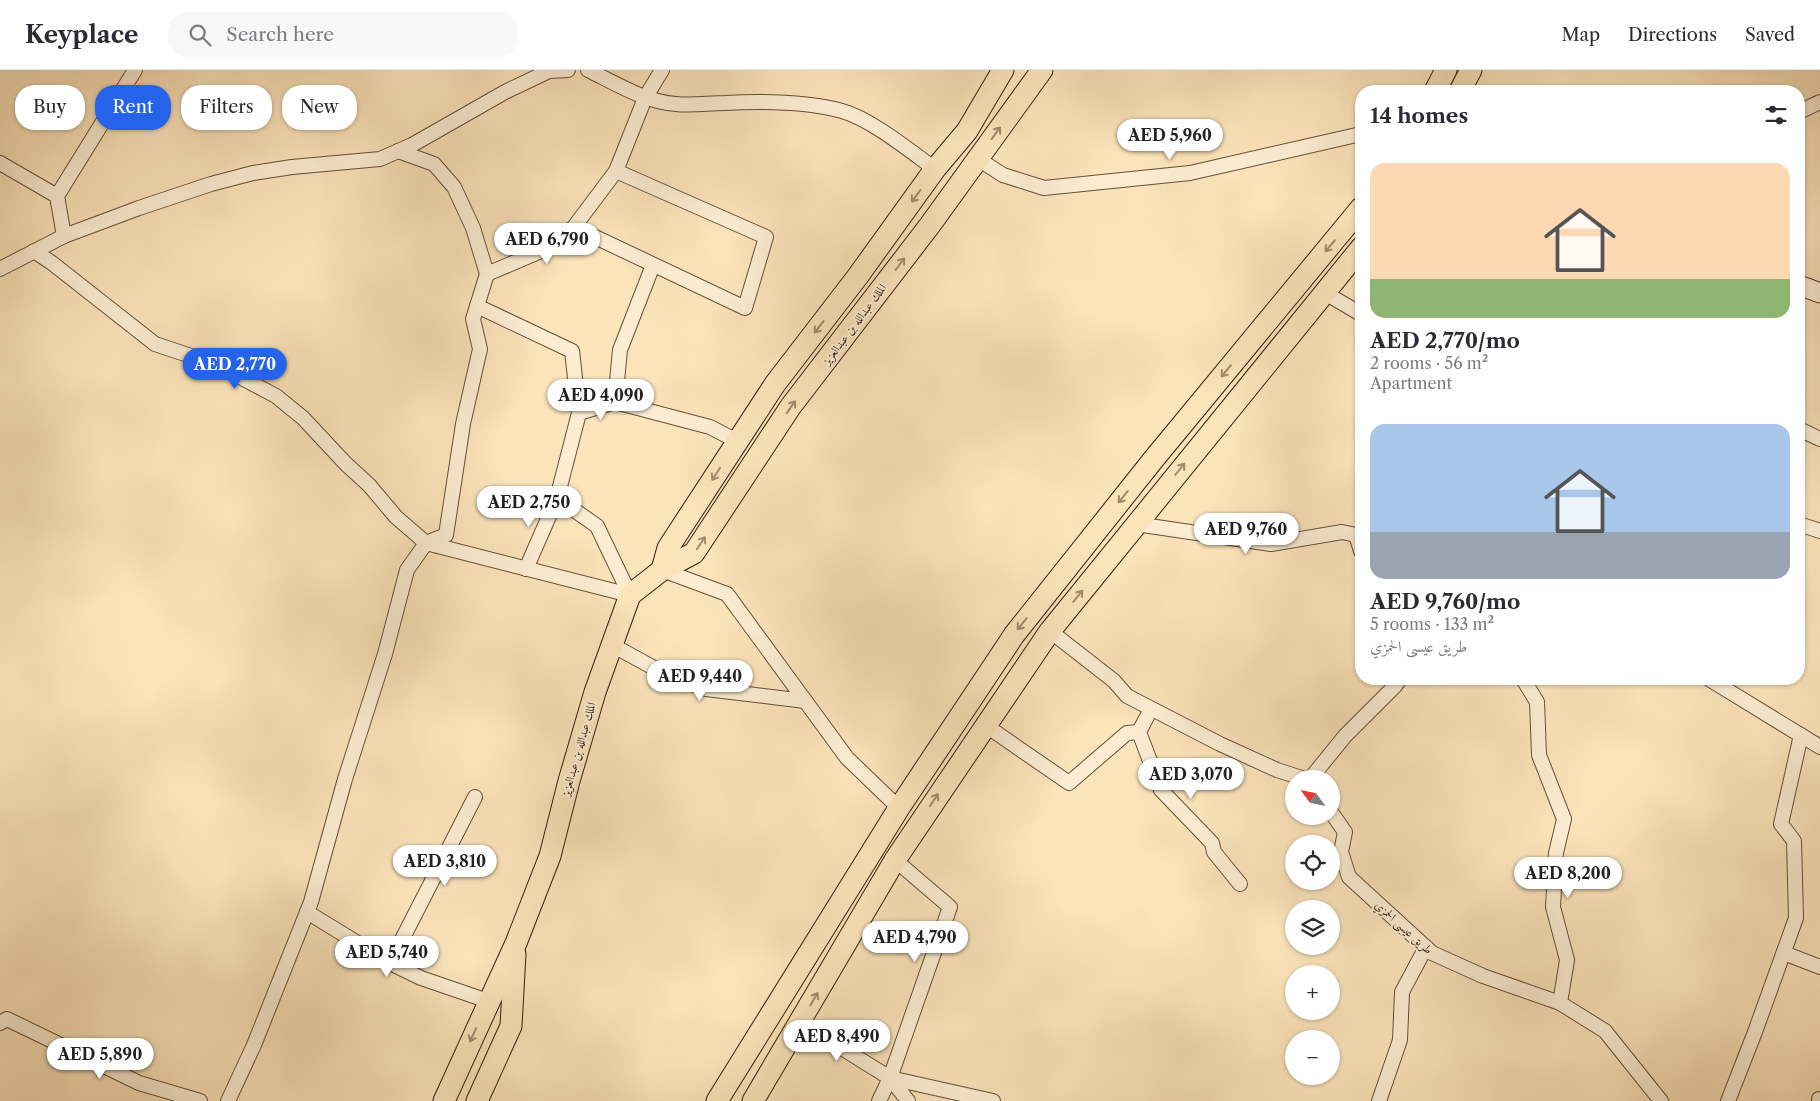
<!DOCTYPE html>
<meta charset="utf-8">
<style>
body{margin:0;font-family:"Libre Caslon Text",Amiri,serif;background:#f7f7f7;color:#2b2b33;height:100vh;display:flex;flex-direction:column;font-size:19px;white-space:nowrap}
*{box-sizing:border-box;margin:0}
p{font-size:16px;color:#7c7c81}
.icon{flex:none;width:28px;height:28px;fill:none;stroke:currentColor;stroke-width:2;stroke-linecap:round;stroke-linejoin:round}
.map{position:relative;flex:1;overflow:hidden}
.sheet{position:absolute;left:1355px;top:15px;width:450px;height:600px;display:flex;flex-direction:column;background:#fff;border-radius:20px;box-shadow:0 1px 4px #0004}
.sheet>*{flex:none}
.hud{position:absolute;left:15px;top:15px;width:475px;height:45px;display:flex;gap:10px}
.needle{width:32px;rotate:303deg}
.fabs{position:absolute;left:1285px;top:700px;display:grid;gap:10px}
.fabs a{display:grid;place-items:center;width:55px;height:55px;border-radius:50%;background:#fff;box-shadow:0 1px 4px #0004;font-size:25px}
.price{position:absolute;translate:-50% -42px;padding:0 11px;border-radius:18px;background:#fff;color:#222;font-size:16px;line-height:32px;filter:drop-shadow(0 1px 2px #0008)}
.price::after{content:'';position:absolute;left:50%;top:30px;width:15px;height:11px;margin-left:-8px;background:inherit;clip-path:polygon(0 0,100% 0,50% 100%)}
.price.active{background:#2563eb;color:#fff}
ul{padding:0;list-style:none}
li{display:grid;align-content:center;gap:10px;height:265px;padding:0 15px}
li span{display:grid;place-items:center;height:155px;border-radius:15px;color:#555}
li>.icon{margin-inline-start:auto}
span .icon{width:90px;height:90px;fill:#fffc;stroke-width:1}
li b{font-size:21px}
h2{display:flex;justify-content:space-between;align-items:center;height:60px;padding:0 15px;font-size:21px}
.tag{padding:0 18px;border-radius:20px;background:#fff;box-shadow:0 1px 4px #0004;font-size:18px;line-height:45px}
.tag.active{background:#2563eb;color:#fff}
header{display:flex;align-items:center;gap:30px;box-sizing:border-box;height:70px;padding:0 25px;background:#fff;border-bottom:1px solid #e1e1e2}
header strong{font-size:24px}
nav{display:flex;gap:28px;margin-inline-start:auto;font-size:18px}
.search{width:350px;height:45px;background:#f7f7f7;display:flex;align-items:center;gap:12px;box-sizing:border-box;padding:0 18px;border-radius:20px;color:#7c7c81;font-size:19px}
.map>svg:first-child{display:block}
.lines{fill:none;stroke-linecap:round;stroke-linejoin:round}
.street-casing{stroke:#655038;stroke-width:16}
.secondary-casing{stroke:#331f0d;stroke-width:21}
.primary-casing{stroke:#331f0d;stroke-width:23}
.street{stroke:#fcedd2;stroke-width:14}
.secondary{stroke:#fcedd2;stroke-width:19}
.primary{stroke:#fbe3ba;stroke-width:21}
.oneway{stroke:#a18b6c}
.labels{text-anchor:middle;dominant-baseline:central;stroke-width:4;stroke-linejoin:round;paint-order:stroke}
.street-label{font-size:12px;fill:#331f0d;stroke:#fcedd2}
</style>
<header>
<strong>Keyplace</strong>
<div class="search"><svg class="icon" aria-label="search" viewBox="0 0 24 24"><circle cx="10" cy="10" r="6"/><path d="M15 15l6 6"/></svg>Search here</div>
<nav><a>Map</a><a>Directions</a><a>Saved</a></nav>
</header>
<div class="map">
<svg width="1820" height="1031" viewBox="0 0 1820 1031">
<rect width="100%" height="100%" fill="#fbe3ba"/>
<filter id="stains"><feTurbulence type="fractalNoise" baseFrequency=".004" numOctaves="4"/><feColorMatrix values="0 0 0 0 .2 0 0 0 0 .09 0 0 0 0 .02 0 0 0 .5 -.17"/></filter>
<radialGradient id="worn" r=".72"><stop offset=".6" stop-color="#630" stop-opacity="0"/><stop offset="1" stop-color="#630" stop-opacity=".3"/></radialGradient>
<g class="lines">
<g class="street-casing">
<g id="street">
<path d="M 588,0 C 615,13 645,32 676,34 C 692,36 709,33 725,33 C 763,31 805,31 842,41 C 871,49 910,81 935,99"/>
<path d="M 1799,42 L 1820,32"/>
<path d="M 398,81 L 434,94 L 454,117 L 473,158 L 487,204 L 555,175 L 574,157 L 616,101 L 645,28 L 662,0"/>
<path d="M 978,89 L 1003,105 L 1044,118 L 1190,103 L 1361,64"/>
<path d="M 0,93 L 57,126"/>
<path d="M 574,157 L 745,238 L 766,167 L 616,101"/>
<path d="M 64,166 L 57,126 L 135,0"/>
<path d="M 34,181 L 52,193 L 155,274 L 206,291 L 240,307 L 276,326 L 303,348 L 346,394 L 369,415 L 396,447 L 426,473 L 630,525"/>
<path d="M 653,195 L 620,280 L 615,332 L 710,357 L 737,371"/>
<path d="M 0,199 L 64,166 L 139,138 L 211,114 L 253,103 L 292,97 L 380,89 L 412,75 L 505,22 L 549,1 L 568,0"/>
<path d="M 1325,223 L 1361,244"/>
<path d="M 477,236 L 572,281 L 579,343 L 557,428 L 597,456 L 630,525"/>
<path d="M 579,343 L 615,332"/>
<path d="M 1799,359 L 1820,369"/>
<path d="M 1136,454 L 1271,474 L 1342,462 L 1361,466"/>
<path d="M 1799,454 L 1820,461"/>
<path d="M 1356,465 L 1361,481"/>
<path d="M 526,499 L 557,428"/>
<path d="M 662,500 L 727,524 L 847,688 L 899,738"/>
<path d="M 1050,561 L 1114,611 L 1127,626 L 1220,674 L 1277,700 L 1305,709"/>
<path d="M 612,575 L 665,604 L 706,619 L 805,631"/>
<path d="M 1523,609 L 1537,632 L 1539,685 L 1564,749 L 1556,783 L 1553,837 L 1567,890 L 1560,933 L 1605,961 L 1661,1031"/>
<path d="M 1709,609 L 1820,677"/>
<path d="M 1151,639 L 1139,662 L 1161,720 L 1212,773 L 1214,782 L 1240,814"/>
<path d="M 985,655 L 1069,713 L 1127,663 L 1139,662"/>
<path d="M 1310,709 L 1345,666 L 1395,616 L 1400,609"/>
<path d="M 1331,742 L 1345,762 L 1341,782 L 1349,807 L 1432,883 L 1483,906 L 1560,933"/>
<path d="M 307,842 L 390,893 L 421,908 L 488,931"/>
<path d="M 1784,883 L 1820,897"/>
<path d="M 390,893 L 475,727"/>
<path d="M 800,952 L 890,1008 L 908,1031"/>
<path d="M 0,953 L 7,949 L 139,1013 L 200,1031"/>
<path d="M 890,1008 L 993,1031"/>
<path d="M 1819,1029 L 1820,1030"/>
<path d="M 228,1031 L 254,975 L 311,832 L 345,709 L 385,584 L 407,500 L 426,473 L 446,465 L 463,354 L 480,279 L 473,249 L 487,204"/>
<path d="M 879,1031 L 890,1008 L 950,837 L 895,790"/>
<path d="M 1379,1031 L 1400,970 L 1402,922 L 1426,877"/>
<path d="M 1728,1031 L 1755,962 L 1796,848 L 1794,771 L 1781,754 L 1801,665"/>
</g>
</g>
<g class="secondary-casing">
<path id="secondary" d="M 1799,215 L 1820,223"/>
</g>
<g class="primary-casing">
<g id="primary">
<path d="M 1435,21 L 1446,0"/>
<path d="M 1460,21 L 1471,0"/>
<path d="M 662,500 L 668,478 L 775,314 L 858,206 L 935,99 L 967,61 L 1003,0"/>
<path d="M 444,1031 L 516,873 L 550,786 L 569,711 L 595,622 L 630,525 L 662,500 L 694,483 L 791,336 L 930,155 L 1042,0"/>
<path d="M 477,1031 L 511,956 L 515,884"/>
<path d="M 717,1031 L 899,738 L 1014,565 L 1153,390 L 1361,138"/>
<path d="M 753,1031 L 895,790 L 1050,561 L 1361,178"/>
</g>
</g>
<use href="#street" class="street"/>
<use href="#secondary" class="secondary"/>
<use href="#primary" class="primary"/>
</g>
<defs><path id="oneway-shaft" d="M-6 0H5M1.5-3L5.5 0L1.5 3" fill="none" stroke-width="1.6" stroke-linecap="round" stroke-linejoin="round" transform="scale(1.25)"/></defs>
<g class="oneway">
<use href="#oneway-shaft" transform="translate(996 63) rotate(-54)"/>
<use href="#oneway-shaft" transform="translate(916 126) rotate(126)"/>
<use href="#oneway-shaft" transform="translate(1330 176) rotate(130)"/>
<use href="#oneway-shaft" transform="translate(900 194) rotate(-53)"/>
<use href="#oneway-shaft" transform="translate(819 257) rotate(128)"/>
<use href="#oneway-shaft" transform="translate(1226 301) rotate(130)"/>
<use href="#oneway-shaft" transform="translate(791 337) rotate(-55)"/>
<use href="#oneway-shaft" transform="translate(1180 399) rotate(-51)"/>
<use href="#oneway-shaft" transform="translate(716 404) rotate(123)"/>
<use href="#oneway-shaft" transform="translate(1123 427) rotate(129)"/>
<use href="#oneway-shaft" transform="translate(701 473) rotate(-56)"/>
<use href="#oneway-shaft" transform="translate(1078 526) rotate(-51)"/>
<use href="#oneway-shaft" transform="translate(1022 554) rotate(129)"/>
<use href="#oneway-shaft" transform="translate(934 730) rotate(-56)"/>
<use href="#oneway-shaft" transform="translate(814 929) rotate(-60)"/>
<use href="#oneway-shaft" transform="translate(473 965) rotate(114)"/>
</g>
<g class="labels">
<g class="street-label">
<text transform="translate(854 254) rotate(-53)">الملك عبدالله بن عبدالعزيز</text>
<text transform="translate(578 679) rotate(-74)">الملك عبدالله بن عبدالعزيز</text>
<text transform="translate(1404 857) rotate(42)">طريق عيسى الحمزي</text>
</g>
</g>
<rect width="100%" height="100%" filter="url(#stains)"/>
<rect width="100%" height="100%" fill="url(#worn)"/>
</svg>
<div class="fabs">
<a><svg class="needle" viewBox="-14 -14 28 28"><path d="M0-13l5 13h-10z" fill="#e53935"/><path d="M0 13l5-13h-10z" fill="#7c7c81"/></svg></a>
<a><svg class="icon" aria-label="locate" viewBox="0 0 24 24"><circle cx="12" cy="12" r="6"/><path d="M12 2v4M12 18v4M2 12h4M18 12h4"/></svg></a>
<a><svg class="icon" aria-label="layers" viewBox="0 0 24 24"><path d="M12 4l9 5-9 5-9-5zM3 14l9 5 9-5"/></svg></a>
<a>+</a>
<a>−</a>
</div>
<b class="price" style="left:1170px;top:91px">AED 5,960</b>
<b class="price" style="left:547px;top:195px">AED 6,790</b>
<b class="price active" style="left:235px;top:320px">AED 2,770</b>
<b class="price" style="left:601px;top:351px">AED 4,090</b>
<b class="price" style="left:529px;top:458px">AED 2,750</b>
<b class="price" style="left:1246px;top:485px">AED 9,760</b>
<b class="price" style="left:700px;top:632px">AED 9,440</b>
<b class="price" style="left:1191px;top:730px">AED 3,070</b>
<b class="price" style="left:445px;top:817px">AED 3,810</b>
<b class="price" style="left:1568px;top:829px">AED 8,200</b>
<b class="price" style="left:915px;top:893px">AED 4,790</b>
<b class="price" style="left:387px;top:908px">AED 5,740</b>
<b class="price" style="left:837px;top:992px">AED 8,490</b>
<b class="price" style="left:100px;top:1010px">AED 5,890</b>
<div class="hud">
<a class="tag">Buy</a>
<a class="tag active">Rent</a>
<a class="tag">Filters</a>
<a class="tag">New</a>
</div>
<section class="sheet">
<h2>14 homes<svg class="icon" aria-label="filters" viewBox="0 0 24 24"><path d="M4 7h16M4 17h16"/><circle cx="9" cy="7" r="2"/><circle cx="15" cy="17" r="2"/></svg></h2>
<ul>
<li><span style="background:linear-gradient(#ffd9b3 75%,#8fb573 0)"><svg class="icon" aria-label="home" viewBox="0 0 24 24"><path d="M3 11l9-7 9 7M6 9v11h12V9"/></svg></span><div><b>AED 2,770/mo</b><p>2 rooms · 56 m²</p><p>Apartment</p></div></li>
<li><span style="background:linear-gradient(#a9c7e8 70%,#9aa5b1 0)"><svg class="icon" aria-label="home" viewBox="0 0 24 24"><path d="M3 11l9-7 9 7M6 9v11h12V9"/></svg></span><div><b>AED 9,760/mo</b><p>5 rooms · 133 m²</p><p>طريق عيسى الحمزي</p></div></li>
</ul>
</section>
</div>
